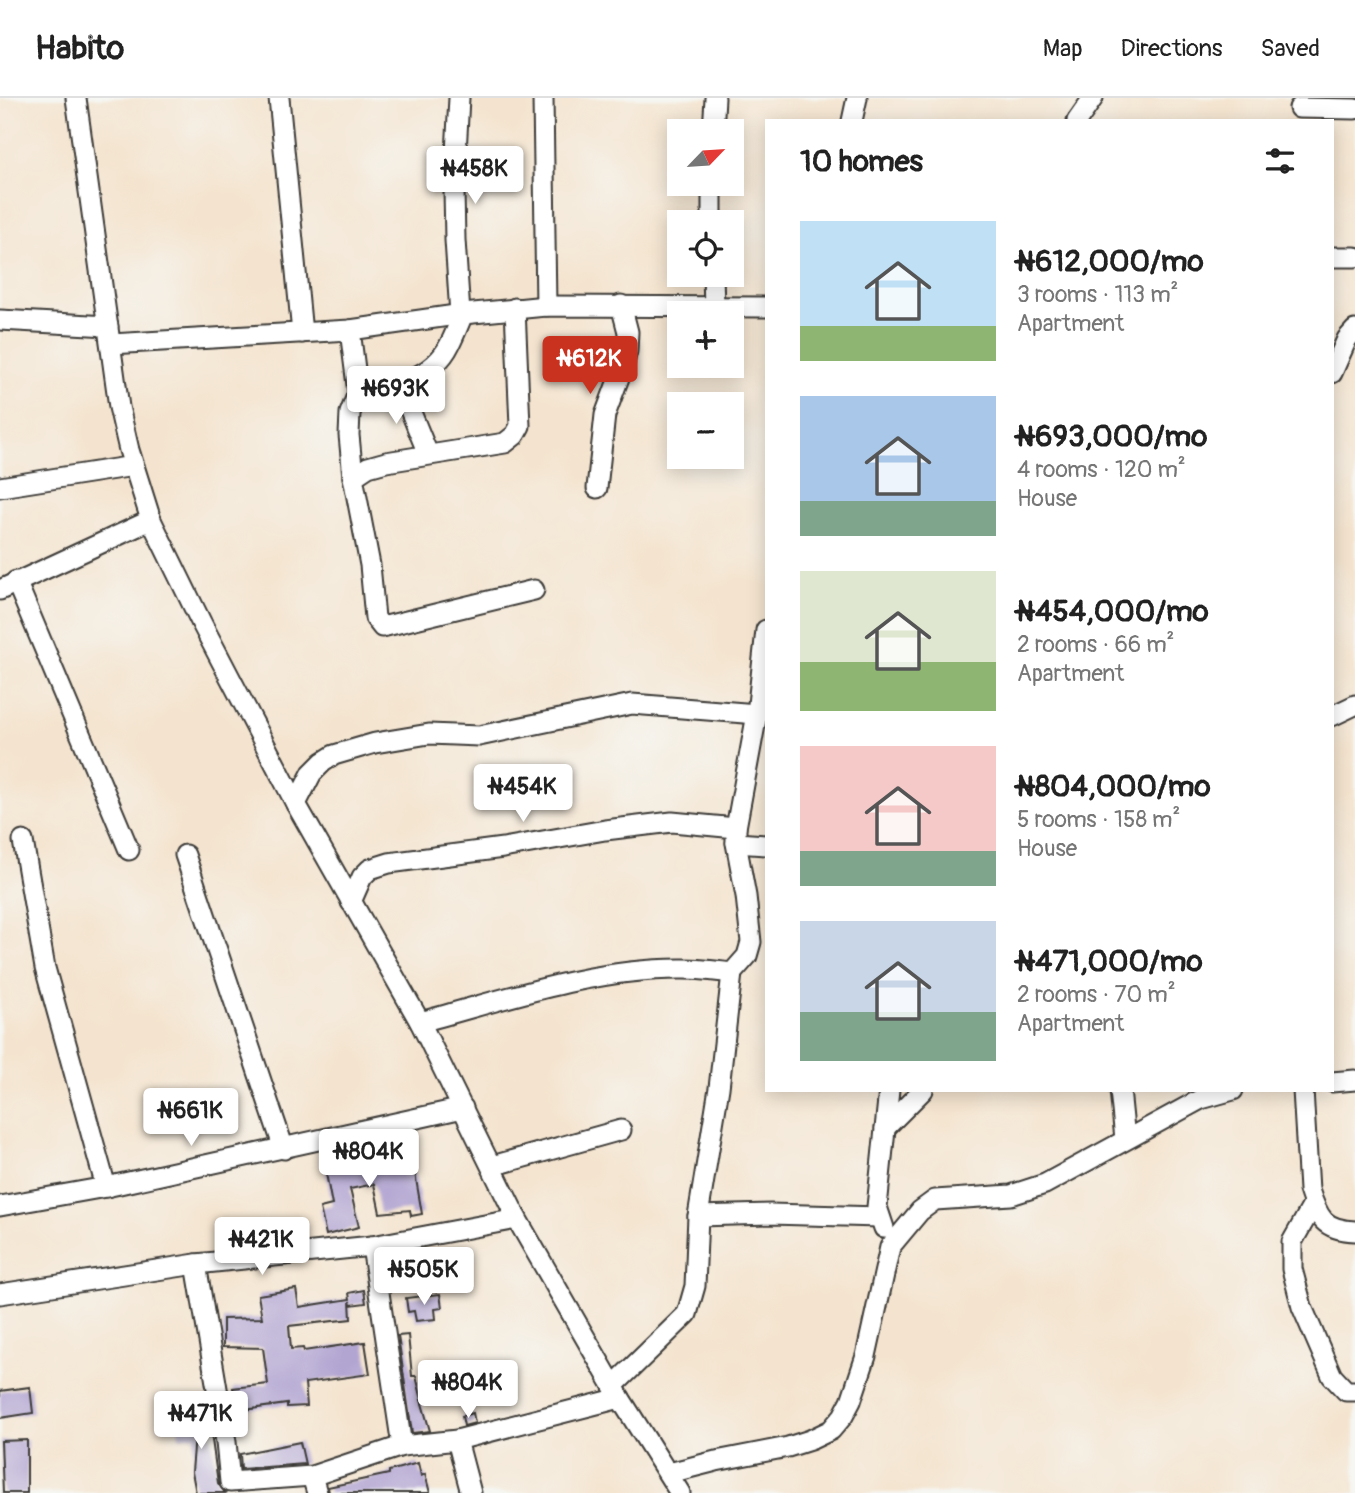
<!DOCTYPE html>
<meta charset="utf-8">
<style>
body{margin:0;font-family:Pangolin,sans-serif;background:#f6f6f6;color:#222;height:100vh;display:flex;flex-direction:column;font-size:26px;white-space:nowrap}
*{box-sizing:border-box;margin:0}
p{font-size:23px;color:#767676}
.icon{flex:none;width:38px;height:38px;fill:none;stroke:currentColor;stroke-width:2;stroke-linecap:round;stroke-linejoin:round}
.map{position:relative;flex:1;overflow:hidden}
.sheet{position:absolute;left:765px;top:21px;width:569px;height:973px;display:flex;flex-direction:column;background:#fff;border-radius:0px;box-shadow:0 4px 18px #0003}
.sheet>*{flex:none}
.needle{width:46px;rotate:65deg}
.controls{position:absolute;left:667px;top:21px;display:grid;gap:14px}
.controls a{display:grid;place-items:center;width:77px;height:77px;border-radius:0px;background:#fff;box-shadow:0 4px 18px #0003;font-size:35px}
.price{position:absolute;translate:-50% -60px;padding:0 16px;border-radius:7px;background:#fff;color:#222;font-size:23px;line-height:46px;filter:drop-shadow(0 2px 4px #0008)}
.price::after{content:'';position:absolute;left:50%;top:42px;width:21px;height:16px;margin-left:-10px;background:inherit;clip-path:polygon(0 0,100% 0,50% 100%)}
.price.selected{background:#c8321e;color:#fff}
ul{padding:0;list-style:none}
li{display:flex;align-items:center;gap:21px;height:175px;padding:0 35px}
li span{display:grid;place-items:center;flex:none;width:196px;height:140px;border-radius:0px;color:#555}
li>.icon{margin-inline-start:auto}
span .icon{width:84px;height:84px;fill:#fffc;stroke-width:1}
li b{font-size:30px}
h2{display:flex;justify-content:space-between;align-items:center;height:84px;padding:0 35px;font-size:30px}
header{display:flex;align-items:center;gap:42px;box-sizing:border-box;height:98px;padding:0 35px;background:#fff;border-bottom:2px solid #e0e0e0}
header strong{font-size:33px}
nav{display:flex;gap:38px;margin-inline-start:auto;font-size:24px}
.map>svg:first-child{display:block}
.building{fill:#b2a5d2}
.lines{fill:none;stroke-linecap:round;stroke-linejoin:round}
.minor-casing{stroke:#3c3a37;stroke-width:23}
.minor{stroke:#fff;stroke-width:19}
</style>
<header>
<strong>Habito</strong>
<nav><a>Map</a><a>Directions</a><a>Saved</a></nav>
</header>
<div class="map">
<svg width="1355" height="1395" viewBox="0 0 1355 1395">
<rect width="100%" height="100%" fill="#f6f6f2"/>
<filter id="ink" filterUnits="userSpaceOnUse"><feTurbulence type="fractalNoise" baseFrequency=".0143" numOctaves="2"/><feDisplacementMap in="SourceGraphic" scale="14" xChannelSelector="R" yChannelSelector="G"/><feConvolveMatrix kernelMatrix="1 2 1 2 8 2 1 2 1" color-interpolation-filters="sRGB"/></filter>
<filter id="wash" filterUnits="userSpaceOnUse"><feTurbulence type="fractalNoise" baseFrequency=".00686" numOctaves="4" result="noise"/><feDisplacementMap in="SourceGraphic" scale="28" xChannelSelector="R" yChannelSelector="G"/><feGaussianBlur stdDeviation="1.57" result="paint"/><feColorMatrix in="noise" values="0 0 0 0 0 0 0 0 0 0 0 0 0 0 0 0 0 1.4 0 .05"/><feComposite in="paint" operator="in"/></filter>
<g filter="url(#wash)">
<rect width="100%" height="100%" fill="#f4e4cf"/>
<g id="blocks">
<g class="building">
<path d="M 399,1049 L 403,1077 L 415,1075 L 422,1116 L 411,1118 L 410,1112 L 380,1115 L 374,1086 L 350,1091 L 359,1129 L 326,1137 L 320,1110 L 332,1107 L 325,1070 L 371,1060 L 370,1054 Z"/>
<path d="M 296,1191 L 299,1209 L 350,1201 L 349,1195 L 364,1192 L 366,1205 L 351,1207 L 350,1203 L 351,1221 L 289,1228 L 291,1251 L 303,1250 L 304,1253 L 365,1244 L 370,1276 L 305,1285 L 307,1308 L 287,1309 L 287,1306 L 236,1313 L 233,1290 L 268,1286 L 263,1250 L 223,1249 L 223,1221 L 262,1220 L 258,1197 Z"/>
<path d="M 440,1196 L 442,1210 L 435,1211 L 436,1221 L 416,1223 L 414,1213 L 408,1214 L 406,1200 Z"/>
<path d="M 408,1237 L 412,1278 L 416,1278 L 422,1302 L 421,1302 L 430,1333 L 412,1335 L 398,1238 Z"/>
<path d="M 30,1289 L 33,1315 L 0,1320 L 0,1293 Z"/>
<path d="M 208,1313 L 218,1385 L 225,1395 L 196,1395 L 192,1374 L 195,1337 L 179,1339 L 177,1315 Z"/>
<path d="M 473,1315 L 475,1325 L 464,1328 L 462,1318 Z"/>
<path d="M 27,1342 L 27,1395 L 3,1395 L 1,1343 Z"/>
<path d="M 300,1344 L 305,1366 L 241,1371 L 240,1356 Z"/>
<path d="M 418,1365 L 421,1378 L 425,1376 L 430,1395 L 329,1395 L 328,1389 L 389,1376 L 389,1373 Z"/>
</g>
</g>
</g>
<g filter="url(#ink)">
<use href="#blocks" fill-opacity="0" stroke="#3c3a37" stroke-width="2"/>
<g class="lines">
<g class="minor-casing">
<g id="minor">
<path d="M 76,0 L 119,309 L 129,352 L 151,422 L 202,526 L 296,706 L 420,924 L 517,1121 L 620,1300 L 680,1395"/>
<path d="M 279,0 L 302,235"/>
<path d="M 459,0 L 454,92 L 455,142 L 460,216"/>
<path d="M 543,0 L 546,208"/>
<path d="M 1299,10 L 1355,11"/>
<path d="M 852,23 L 857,0"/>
<path d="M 1077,23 L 1093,0"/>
<path d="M 713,33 L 715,0"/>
<path d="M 712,86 L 712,124"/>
<path d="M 1332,159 L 1355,159"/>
<path d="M 713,177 L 714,209"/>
<path d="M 0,222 L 108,228"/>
<path d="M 350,232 L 358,295 L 350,315 L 349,337 L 353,379 L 370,467 L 375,520 L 382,529 L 534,492"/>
<path d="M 111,246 L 350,232 L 463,216 L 546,208 L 766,209"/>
<path d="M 1332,275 L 1347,241 L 1355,232"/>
<path d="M 399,285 L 428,356"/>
<path d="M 358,295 C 392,289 433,281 450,246 C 455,236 459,226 463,216"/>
<path d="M 353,379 L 368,369 L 386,364 L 505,345 L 515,337 L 520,328 L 515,210"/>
<path d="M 0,389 L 134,368"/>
<path d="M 597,390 L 605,317 L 623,269 L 627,253 L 628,234 L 621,207"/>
<path d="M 16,483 L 129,752"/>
<path d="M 0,492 L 151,422"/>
<path d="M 1332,618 L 1355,607"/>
<path d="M 296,706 L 312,675 L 323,664 L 334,657 L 375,645 L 429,636 L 479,638 L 632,606 L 757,616"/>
<path d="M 23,743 L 45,870 L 106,1089"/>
<path d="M 736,745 L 766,747"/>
<path d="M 185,757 L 284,1051"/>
<path d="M 351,804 L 362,779 L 370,771 L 389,765 L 503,750 L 605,732 L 672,724 L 736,730"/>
<path d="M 420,924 C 506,901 594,870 684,871 C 700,871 716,873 732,875"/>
<path d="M 1332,984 L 1355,982"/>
<path d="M 1120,992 L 1125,1041"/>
<path d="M 1303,992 L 1309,1092 C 1318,1120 1324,1132 1355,1133"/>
<path d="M 885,1030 L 923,992"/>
<path d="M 492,1068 L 621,1032"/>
<path d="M 1313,1107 L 1292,1144 L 1292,1171 L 1302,1209 L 1332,1278 L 1346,1293 L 1355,1293"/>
<path d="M 0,1108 L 106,1089 L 463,1010"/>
<path d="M 698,1118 L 770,1116 L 880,1119"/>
<path d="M 884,1130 L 877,1109 L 889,992"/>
<path d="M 372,1148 L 402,1348"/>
<path d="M 196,1166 L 226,1344 L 230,1384 L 312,1378 L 402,1348 L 457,1342 L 620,1300"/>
<path d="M 0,1196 L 196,1166 L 372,1148 L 517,1121"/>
<path d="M 613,1288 L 687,1216 L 695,1188 L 698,1118 L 719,990 L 732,875 L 747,858 L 751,844 L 746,798 L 736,745 L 736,730 L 757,616 L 766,532"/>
<path d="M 457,1342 L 471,1395"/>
<path d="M 669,1375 L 716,1363 L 788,1349 L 810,1342 L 831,1332 L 843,1318 L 851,1303 L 866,1258 L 890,1149 L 920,1113 L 935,1102 L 1011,1097 L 1045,1086 L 1201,1001 L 1233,992"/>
<path d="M 312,1378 L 317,1395"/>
</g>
</g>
<use href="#minor" class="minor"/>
</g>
</g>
</svg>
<div class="controls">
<a><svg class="needle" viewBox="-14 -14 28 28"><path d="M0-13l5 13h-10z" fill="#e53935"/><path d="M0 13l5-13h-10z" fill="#767676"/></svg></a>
<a><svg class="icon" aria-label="locate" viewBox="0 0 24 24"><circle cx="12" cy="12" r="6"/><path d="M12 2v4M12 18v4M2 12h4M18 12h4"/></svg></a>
<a>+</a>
<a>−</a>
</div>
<b class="price" style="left:475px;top:108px">₦458K</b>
<b class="price selected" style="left:590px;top:298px">₦612K</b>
<b class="price" style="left:396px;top:328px">₦693K</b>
<b class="price" style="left:523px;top:726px">₦454K</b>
<b class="price" style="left:191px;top:1050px">₦661K</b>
<b class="price" style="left:369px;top:1091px">₦804K</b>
<b class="price" style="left:262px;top:1179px">₦421K</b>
<b class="price" style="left:424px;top:1209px">₦505K</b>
<b class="price" style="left:468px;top:1322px">₦804K</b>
<b class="price" style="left:201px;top:1353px">₦471K</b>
<section class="sheet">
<h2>10 homes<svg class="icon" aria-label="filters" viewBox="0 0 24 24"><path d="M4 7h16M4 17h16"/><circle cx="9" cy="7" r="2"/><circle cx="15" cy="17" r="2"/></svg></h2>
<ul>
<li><span style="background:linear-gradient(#bfe0f5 75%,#8fb573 0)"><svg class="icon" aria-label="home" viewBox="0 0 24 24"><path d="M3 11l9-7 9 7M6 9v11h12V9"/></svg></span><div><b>₦612,000/mo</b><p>3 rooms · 113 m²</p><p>Apartment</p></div></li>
<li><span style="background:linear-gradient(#a9c7e8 75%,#7fa58c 0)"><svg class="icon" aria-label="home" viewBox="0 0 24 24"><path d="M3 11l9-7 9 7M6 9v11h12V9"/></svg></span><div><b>₦693,000/mo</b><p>4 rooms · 120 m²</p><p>House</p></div></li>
<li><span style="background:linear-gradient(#dfe7d0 65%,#8fb573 0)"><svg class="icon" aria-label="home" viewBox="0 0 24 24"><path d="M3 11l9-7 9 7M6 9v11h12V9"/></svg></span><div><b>₦454,000/mo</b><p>2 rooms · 66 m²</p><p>Apartment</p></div></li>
<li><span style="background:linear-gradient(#f6c9c9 75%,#7fa58c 0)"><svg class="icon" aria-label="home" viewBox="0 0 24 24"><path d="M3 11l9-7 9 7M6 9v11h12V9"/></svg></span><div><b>₦804,000/mo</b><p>5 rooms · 158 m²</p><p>House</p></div></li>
<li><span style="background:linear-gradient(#c9d6e8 65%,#7fa58c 0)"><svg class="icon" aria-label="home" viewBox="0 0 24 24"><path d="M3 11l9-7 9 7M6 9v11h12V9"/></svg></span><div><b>₦471,000/mo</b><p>2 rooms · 70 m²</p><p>Apartment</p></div></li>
</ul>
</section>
</div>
